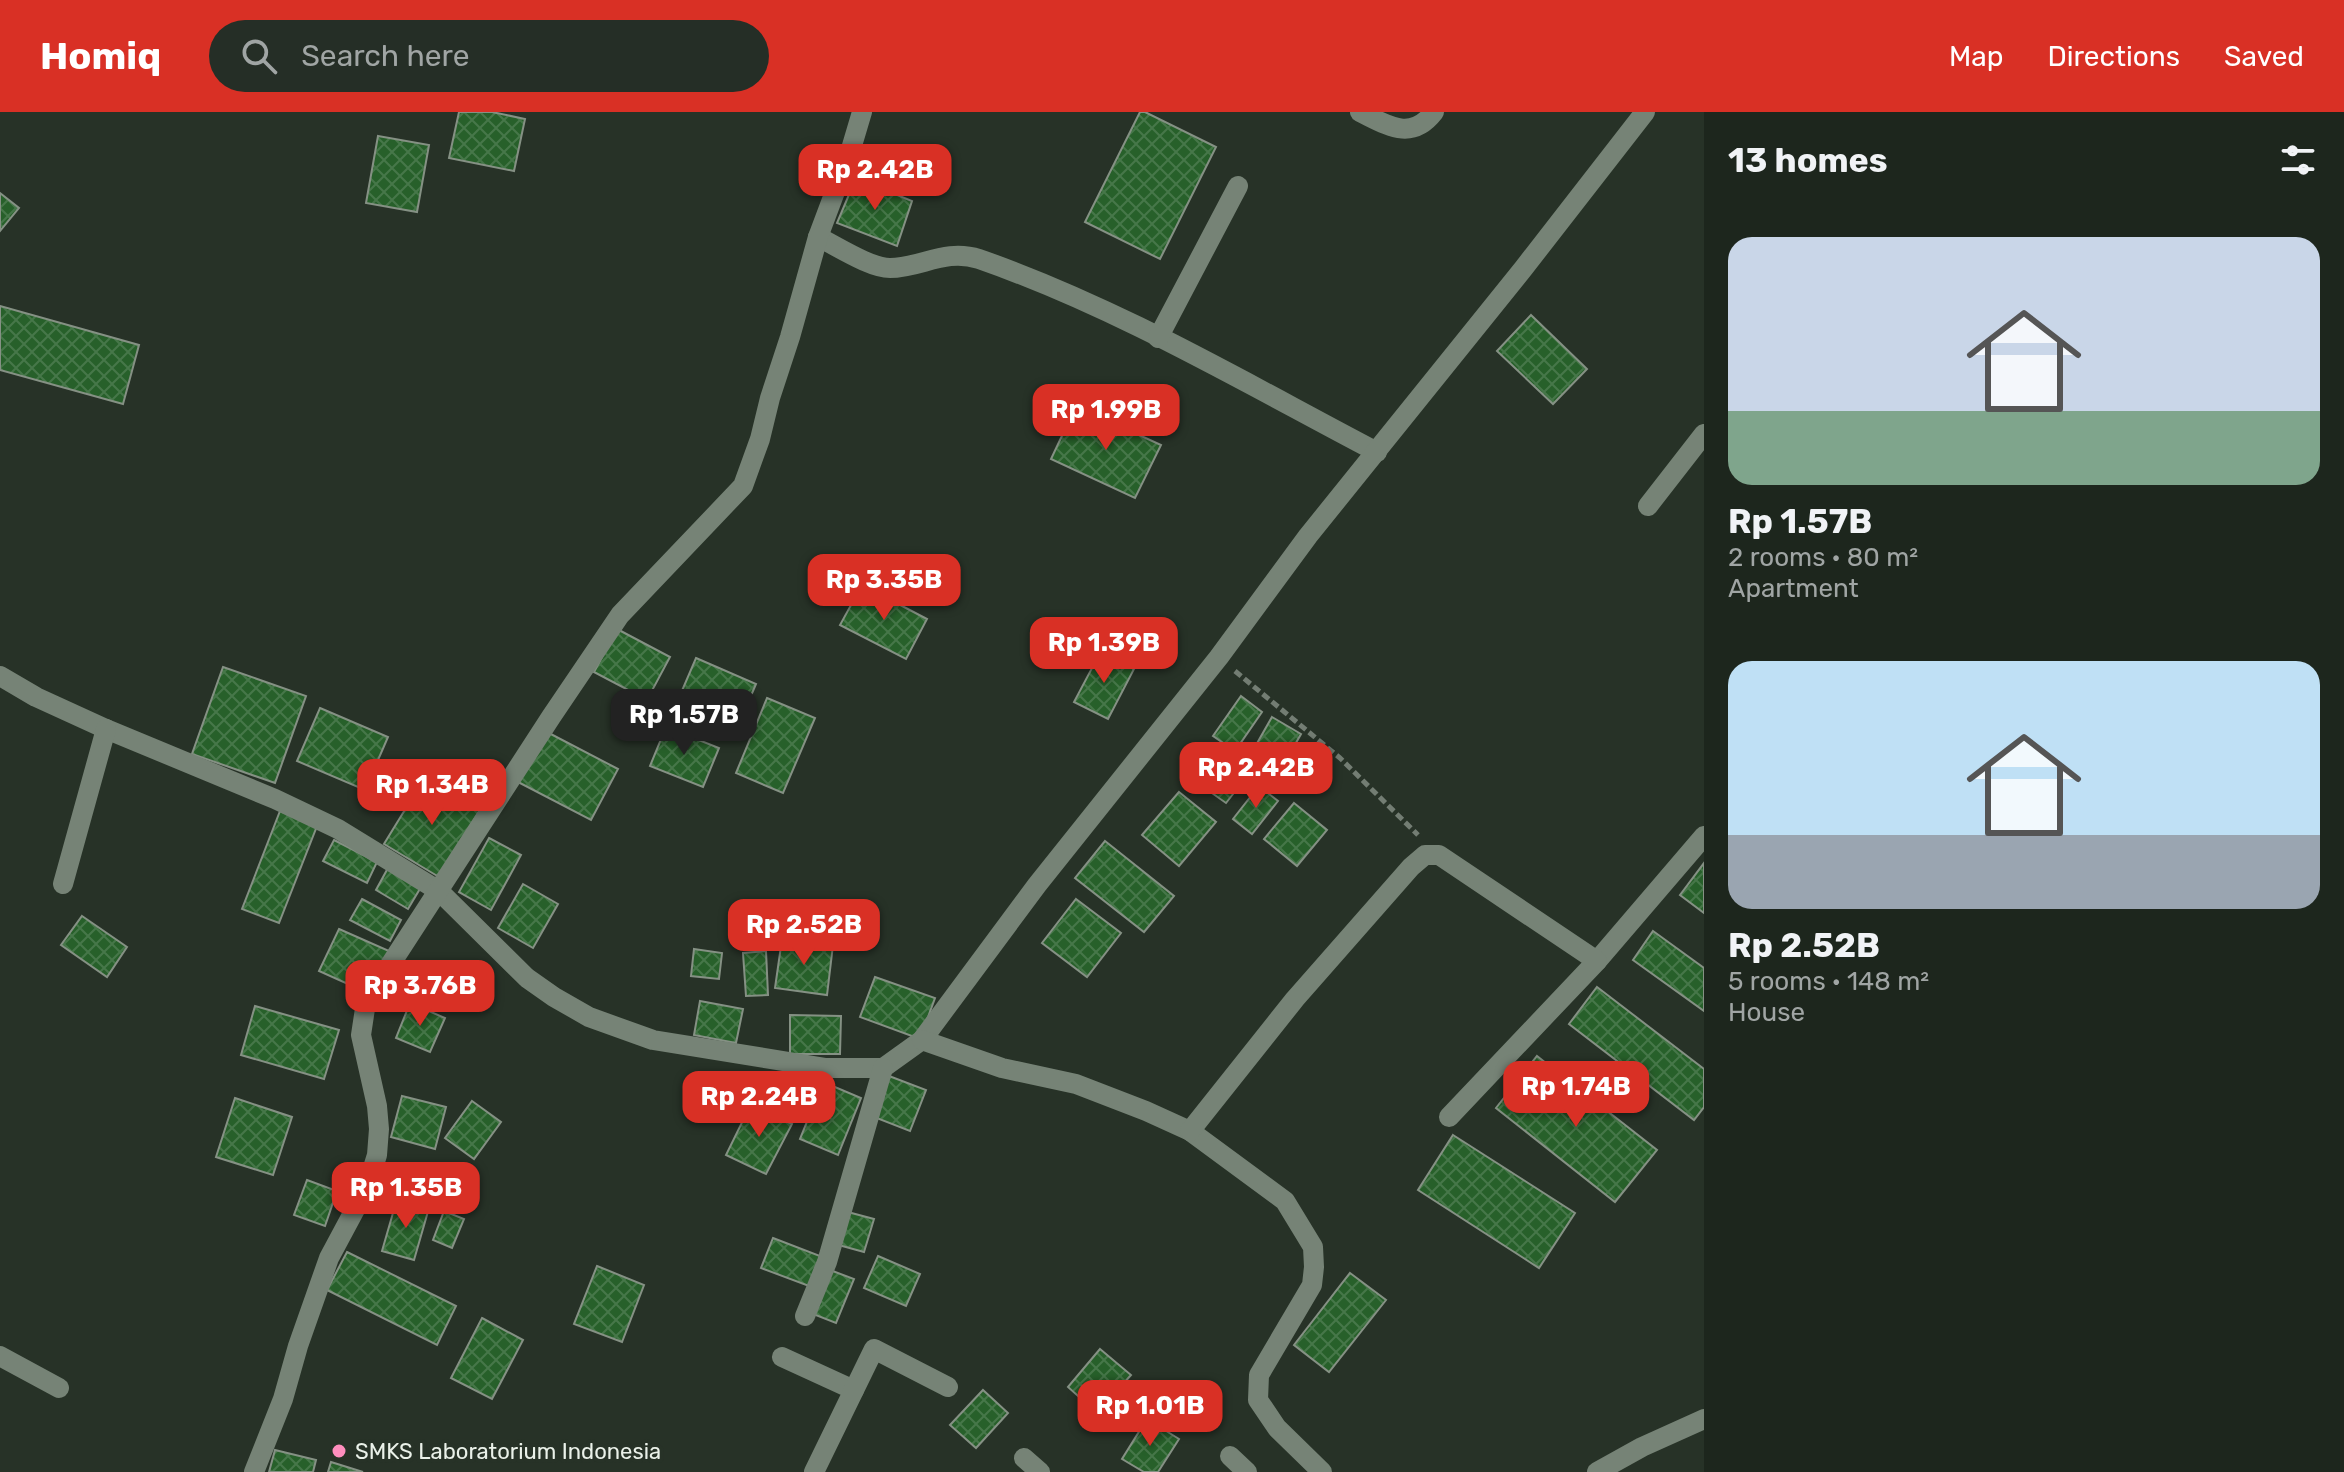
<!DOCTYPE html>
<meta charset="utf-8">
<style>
body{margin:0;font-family:Rubik,sans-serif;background:#252e26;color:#f1f3f6;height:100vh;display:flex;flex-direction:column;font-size:30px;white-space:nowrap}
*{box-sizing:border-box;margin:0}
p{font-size:26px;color:#a0a5a4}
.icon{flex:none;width:44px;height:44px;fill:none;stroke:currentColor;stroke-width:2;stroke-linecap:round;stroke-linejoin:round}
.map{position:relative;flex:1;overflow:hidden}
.drawer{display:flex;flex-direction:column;background:#1d261d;width:640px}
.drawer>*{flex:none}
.price{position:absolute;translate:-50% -68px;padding:0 18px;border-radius:16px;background:#d93025;color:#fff;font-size:26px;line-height:52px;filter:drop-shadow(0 2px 4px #0008)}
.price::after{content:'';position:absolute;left:50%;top:48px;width:24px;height:18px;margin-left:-12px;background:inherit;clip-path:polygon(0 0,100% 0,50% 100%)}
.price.selected{background:#222;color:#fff}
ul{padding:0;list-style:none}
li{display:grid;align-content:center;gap:16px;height:424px;padding:0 24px}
li span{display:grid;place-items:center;height:248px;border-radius:24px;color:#555}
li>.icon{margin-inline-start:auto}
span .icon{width:144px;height:144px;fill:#fffc;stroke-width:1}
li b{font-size:34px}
h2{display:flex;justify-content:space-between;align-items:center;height:96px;padding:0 24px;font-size:34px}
header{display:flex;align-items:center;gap:48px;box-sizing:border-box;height:112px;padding:0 40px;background:#d93025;color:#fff}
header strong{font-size:38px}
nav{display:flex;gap:44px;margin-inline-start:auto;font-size:28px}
.search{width:560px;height:72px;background:#252e26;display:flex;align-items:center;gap:20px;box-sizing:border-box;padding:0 28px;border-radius:44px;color:#a0a5a4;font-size:30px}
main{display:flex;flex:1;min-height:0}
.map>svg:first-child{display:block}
.building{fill:url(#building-cross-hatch);stroke:#859184;stroke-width:2}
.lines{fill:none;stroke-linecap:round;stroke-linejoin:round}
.path{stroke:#737d73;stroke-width:5;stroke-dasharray:8 4;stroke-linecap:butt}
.minor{stroke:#768376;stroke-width:20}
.poi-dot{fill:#fe8ebd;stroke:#273227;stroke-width:3}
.labels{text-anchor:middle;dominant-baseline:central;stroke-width:8;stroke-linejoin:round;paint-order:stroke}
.poi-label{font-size:22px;fill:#eaf1e9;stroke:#273227;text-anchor:start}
</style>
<header>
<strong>Homiq</strong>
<div class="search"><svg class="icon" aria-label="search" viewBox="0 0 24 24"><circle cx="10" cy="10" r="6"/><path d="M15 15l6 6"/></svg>Search here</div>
<nav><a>Map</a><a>Directions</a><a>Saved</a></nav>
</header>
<main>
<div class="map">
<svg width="1704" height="1360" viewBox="0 0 1704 1360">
<defs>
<pattern id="building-cross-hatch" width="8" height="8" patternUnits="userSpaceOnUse" patternTransform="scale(2)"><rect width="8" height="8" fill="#27602a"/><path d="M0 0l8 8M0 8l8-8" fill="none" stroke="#467749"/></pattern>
</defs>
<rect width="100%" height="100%" fill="#273227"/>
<g class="building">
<path d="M 459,0 L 492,0 L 525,7 L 514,59 L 449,46 Z"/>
<path d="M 1140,0 L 1145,0 L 1216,35 L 1160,147 L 1085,110 Z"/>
<path d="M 378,24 L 429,33 L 417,100 L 366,91 Z"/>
<path d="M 856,66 L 912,89 L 897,134 L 837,111 Z"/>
<path d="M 0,81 L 19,96 L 0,119 Z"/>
<path d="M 0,194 L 139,233 L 123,292 L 0,258 Z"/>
<path d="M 1531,203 L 1587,257 L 1553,292 L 1497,239 Z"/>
<path d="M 1076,294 L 1161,333 L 1135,386 L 1051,347 Z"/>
<path d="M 862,473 L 927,507 L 906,547 L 840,513 Z"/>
<path d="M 617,517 L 670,545 L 647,588 L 594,560 Z"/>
<path d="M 1101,539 L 1134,557 L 1108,607 L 1074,590 Z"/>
<path d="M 696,546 L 756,572 L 735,621 L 675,595 Z"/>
<path d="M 223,555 L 306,584 L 275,671 L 192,642 Z"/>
<path d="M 1241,584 L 1262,600 L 1235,639 L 1213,624 Z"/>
<path d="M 767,586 L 815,606 L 783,681 L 736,661 Z"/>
<path d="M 320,596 L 388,625 L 365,678 L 297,649 Z"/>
<path d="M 1272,605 L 1301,622 L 1276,666 L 1247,649 Z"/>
<path d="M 666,615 L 719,636 L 703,675 L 650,654 Z"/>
<path d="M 545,619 L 618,657 L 591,708 L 518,670 Z"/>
<path d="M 1212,645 L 1244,668 L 1226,691 L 1195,669 Z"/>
<path d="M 425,665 L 480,698 L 439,765 L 384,732 Z"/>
<path d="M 1259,674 L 1278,689 L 1252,722 L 1233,707 Z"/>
<path d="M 1179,680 L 1216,710 L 1179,754 L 1142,723 Z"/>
<path d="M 1294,691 L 1327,718 L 1297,754 L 1264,727 Z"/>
<path d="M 280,699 L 317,714 L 279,811 L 242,797 Z"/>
<path d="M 489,726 L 521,743 L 491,798 L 459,780 Z"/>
<path d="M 334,728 L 377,750 L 367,771 L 323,749 Z"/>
<path d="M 1105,729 L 1174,784 L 1144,820 L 1075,766 Z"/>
<path d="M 1704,751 L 1704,801 L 1680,783 Z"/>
<path d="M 388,756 L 421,775 L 408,797 L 376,778 Z"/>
<path d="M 523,772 L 558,792 L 533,836 L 498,816 Z"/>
<path d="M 362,787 L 401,808 L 390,829 L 350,808 Z"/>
<path d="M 1076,787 L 1121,821 L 1087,865 L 1042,831 Z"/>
<path d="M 82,804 L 127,835 L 107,865 L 61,833 Z"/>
<path d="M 339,817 L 389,839 L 370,882 L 319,859 Z"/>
<path d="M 1653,819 L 1704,856 L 1704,899 L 1633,848 Z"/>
<path d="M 782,827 L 833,833 L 827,883 L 775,876 Z"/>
<path d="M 694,837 L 722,841 L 719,867 L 691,864 Z"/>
<path d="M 766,839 L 768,883 L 746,884 L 743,841 Z"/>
<path d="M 875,865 L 935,886 L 920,927 L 860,905 Z"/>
<path d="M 1597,875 L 1704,957 L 1704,995 L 1694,1008 L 1569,912 Z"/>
<path d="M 700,889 L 743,897 L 736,931 L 694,923 Z"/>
<path d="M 410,891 L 445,906 L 430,940 L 396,926 Z"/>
<path d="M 255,894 L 339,918 L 324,967 L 241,943 Z"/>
<path d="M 790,903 L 841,904 L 840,942 L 790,942 Z"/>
<path d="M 1537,944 L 1657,1038 L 1615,1090 L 1496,996 Z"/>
<path d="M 889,964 L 926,978 L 910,1019 L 874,1005 Z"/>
<path d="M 823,970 L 861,986 L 838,1043 L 800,1027 Z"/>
<path d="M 402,984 L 446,995 L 435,1037 L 391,1025 Z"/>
<path d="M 235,986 L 292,1005 L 273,1063 L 216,1045 Z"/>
<path d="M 472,989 L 501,1010 L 474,1047 L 445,1026 Z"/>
<path d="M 751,992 L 792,1012 L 766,1062 L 726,1043 Z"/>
<path d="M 1453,1023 L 1575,1101 L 1539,1156 L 1418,1078 Z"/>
<path d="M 307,1068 L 337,1079 L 325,1114 L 294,1103 Z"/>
<path d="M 397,1087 L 429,1096 L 414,1148 L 382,1139 Z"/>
<path d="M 444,1099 L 464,1107 L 452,1136 L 433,1128 Z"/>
<path d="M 844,1099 L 874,1107 L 864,1140 L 835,1132 Z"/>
<path d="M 773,1126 L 820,1144 L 809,1174 L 761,1156 Z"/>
<path d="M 347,1140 L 456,1194 L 437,1233 L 327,1178 Z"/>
<path d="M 878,1144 L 920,1162 L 906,1194 L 864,1176 Z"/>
<path d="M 597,1154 L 644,1173 L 622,1230 L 574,1212 Z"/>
<path d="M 830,1158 L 854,1167 L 836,1211 L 813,1202 Z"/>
<path d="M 1350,1161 L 1386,1188 L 1329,1260 L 1294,1233 Z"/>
<path d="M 482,1206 L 523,1228 L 492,1287 L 451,1266 Z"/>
<path d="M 1100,1237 L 1131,1263 L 1097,1301 L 1068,1275 Z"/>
<path d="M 983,1278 L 1008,1301 L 976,1336 L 950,1313 Z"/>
<path d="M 1147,1307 L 1179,1327 L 1158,1360 L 1144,1360 L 1122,1347 Z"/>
<path d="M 275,1338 L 316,1348 L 313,1360 L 269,1360 Z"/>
<path d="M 331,1350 L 363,1360 L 328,1360 Z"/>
</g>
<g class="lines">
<path class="path" d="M 1235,559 L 1340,646 L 1418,723"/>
<g class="minor">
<path d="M 1360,0 C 1387,13 1411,30 1434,0"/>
<path d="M 818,125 C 837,134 870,156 890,156 C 921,156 945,136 979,147 C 1117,195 1247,272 1377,340"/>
<path d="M 1158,226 L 1238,74"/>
<path d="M 1648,394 L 1704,322"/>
<path d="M 0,564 L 36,585 L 106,617 L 275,687 L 338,717 L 439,779 L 527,866 L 554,885 L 589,905 L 653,928 L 826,956 L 883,956 L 922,928 L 1037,773 L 1219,545 L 1308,424 L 1523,157 L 1645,0"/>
<path d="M 63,772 L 106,617"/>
<path d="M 1597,849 L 1704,724"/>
<path d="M 922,928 L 1002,956 L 1076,972 L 1146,999 L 1190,1019 L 1285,1089 L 1313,1135 L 1314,1155 L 1312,1173 L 1259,1263 L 1258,1288 L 1277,1316 L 1322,1360"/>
<path d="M 1190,1019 L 1295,887 L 1411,755 L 1425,743 L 1439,743 L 1597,849 L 1449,1005"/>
<path d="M 805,1204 L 827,1150 L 883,956"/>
<path d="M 0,1244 L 59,1276"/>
<path d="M 782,1245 L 854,1278"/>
<path d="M 1230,1344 L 1247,1360"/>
<path d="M 1024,1346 L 1040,1360"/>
<path d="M 254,1360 L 283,1287 L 298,1234 L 329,1146 L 367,1075 L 377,1043 L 379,1017 L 377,994 L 361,923 L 366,890 L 551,605 L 620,503 L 743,374 L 760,327 L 770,286 L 790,225 L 818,125 L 851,37 L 862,0"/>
<path d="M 814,1360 L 874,1237 L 948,1275"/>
<path d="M 1597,1360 L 1642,1335 L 1704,1307"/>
</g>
</g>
<circle class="poi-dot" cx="339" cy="1339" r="8"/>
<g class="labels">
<g class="poi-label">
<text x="355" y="1339">SMKS Laboratorium Indonesia</text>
</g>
</g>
</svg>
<b class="price" style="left:875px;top:100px">Rp 2.42B</b>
<b class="price" style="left:1106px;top:340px">Rp 1.99B</b>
<b class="price" style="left:884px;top:510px">Rp 3.35B</b>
<b class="price" style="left:1104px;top:573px">Rp 1.39B</b>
<b class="price selected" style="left:684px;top:645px">Rp 1.57B</b>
<b class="price" style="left:1256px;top:698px">Rp 2.42B</b>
<b class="price" style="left:432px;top:715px">Rp 1.34B</b>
<b class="price" style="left:804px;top:855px">Rp 2.52B</b>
<b class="price" style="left:420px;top:916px">Rp 3.76B</b>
<b class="price" style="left:1576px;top:1017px">Rp 1.74B</b>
<b class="price" style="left:759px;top:1027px">Rp 2.24B</b>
<b class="price" style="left:406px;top:1118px">Rp 1.35B</b>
<b class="price" style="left:1150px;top:1336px">Rp 1.01B</b>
</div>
<section class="drawer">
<h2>13 homes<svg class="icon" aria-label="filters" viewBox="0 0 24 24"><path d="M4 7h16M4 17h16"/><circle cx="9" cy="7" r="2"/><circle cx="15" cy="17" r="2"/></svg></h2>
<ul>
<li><span style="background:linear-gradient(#c9d6e8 70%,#7fa58c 0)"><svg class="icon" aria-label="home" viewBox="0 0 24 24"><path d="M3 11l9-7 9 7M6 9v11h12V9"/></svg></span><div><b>Rp 1.57B</b><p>2 rooms · 80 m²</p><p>Apartment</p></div></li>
<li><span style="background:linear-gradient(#bfe0f5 70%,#9aa5b1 0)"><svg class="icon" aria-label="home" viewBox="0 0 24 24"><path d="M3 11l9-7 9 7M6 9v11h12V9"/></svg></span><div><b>Rp 2.52B</b><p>5 rooms · 148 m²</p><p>House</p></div></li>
</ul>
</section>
</main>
